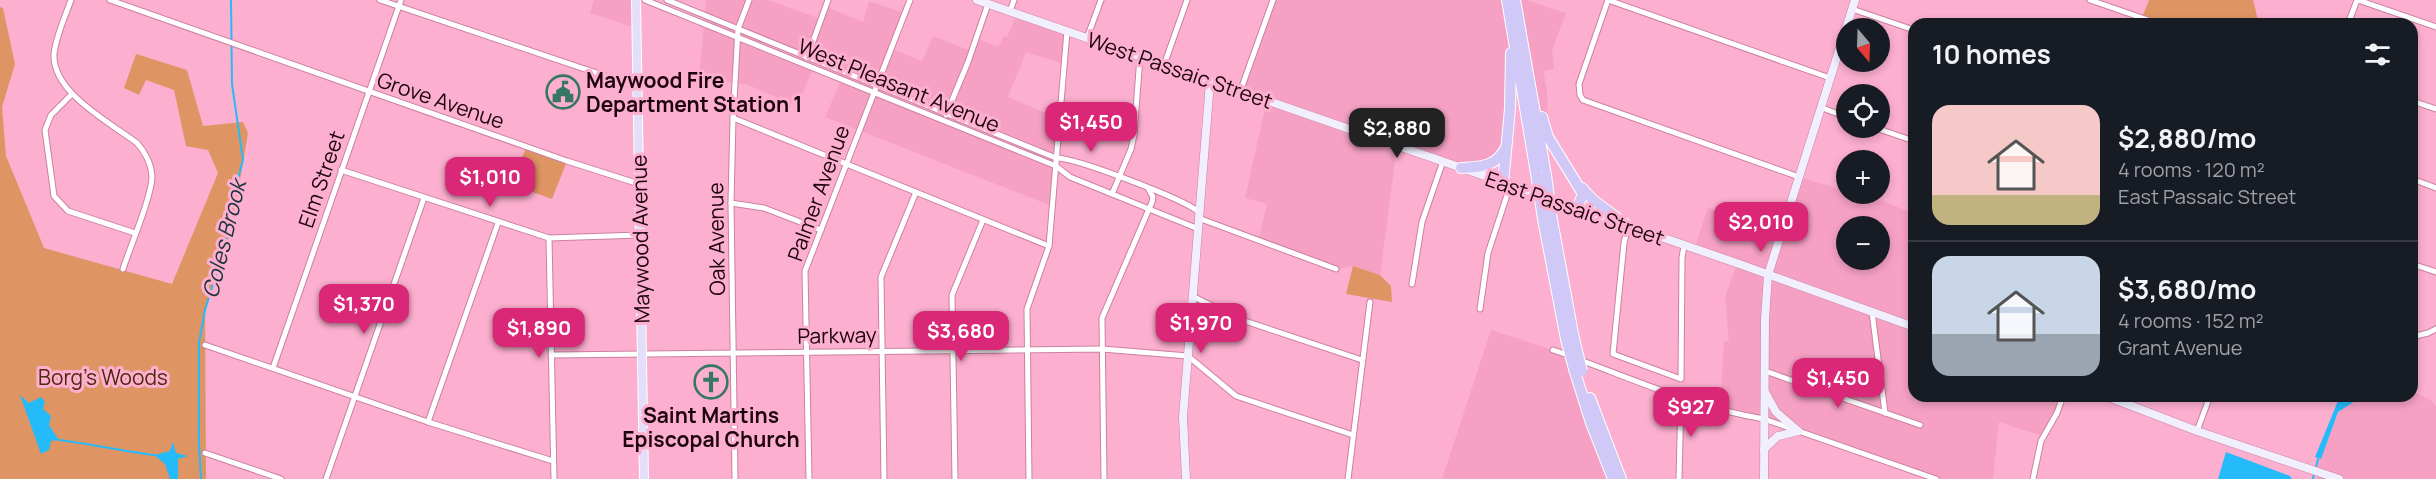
<!DOCTYPE html>
<meta charset="utf-8">
<style>
body{margin:0;font-family:Manrope,sans-serif;background:#20242c;color:#f1f3f6;height:100vh;display:flex;flex-direction:column;font-size:22px;white-space:nowrap}
*{box-sizing:border-box;margin:0}
p{font-size:20px;color:#9ea1a6}
.icon{flex:none;width:33px;height:33px;fill:none;stroke:currentColor;stroke-width:2;stroke-linecap:round;stroke-linejoin:round}
.map{position:relative;flex:1;overflow:hidden}
.drawer{position:absolute;left:1908px;top:18px;width:510px;height:384px;display:flex;flex-direction:column;background:#171b24;border-radius:18px;box-shadow:0 3px 9px #0003}
.drawer>*{flex:none}
.needle{width:39px;rotate:161deg}
.tools{position:absolute;left:1836px;top:18px;display:grid;gap:12px}
.tools a{display:grid;place-items:center;width:54px;height:54px;border-radius:50%;background:#171b24;box-shadow:0 3px 9px #0003;font-size:30px}
.price{position:absolute;translate:-50% -51px;padding:0 14px;border-radius:12px;background:#db2777;color:#fff;font-size:20px;line-height:39px;filter:drop-shadow(0 2px 3px #0008)}
.price::after{content:'';position:absolute;left:50%;top:36px;width:18px;height:14px;margin-left:-9px;background:inherit;clip-path:polygon(0 0,100% 0,50% 100%)}
.price.on{background:#222;color:#fff}
ul{padding:0;list-style:none}
li{display:flex;align-items:center;gap:18px;height:150px;padding:0 24px}
li+li{border-top:2px solid #363941}
li span{display:grid;place-items:center;flex:none;width:168px;height:120px;border-radius:18px;color:#555}
li>.icon{margin-inline-start:auto}
span .icon{width:72px;height:72px;fill:#fffc;stroke-width:1}
li b{font-size:26px}
h2{display:flex;justify-content:space-between;align-items:center;height:72px;padding:0 24px;font-size:26px}
.map>svg:first-child{display:block}
.built{fill:#f6a1c4;fill-rule:evenodd}
.green{fill:#df9464}
.water{fill:#25bbfa}
.lines{fill:none;stroke-linecap:round;stroke-linejoin:round}
.stream{stroke:#25bbfa;stroke-width:2}
.street-casing{stroke:#cb81a0;stroke-width:7}
.secondary-casing{stroke:#cb81a0;stroke-width:9}
.primary-casing{stroke:#fff;stroke-width:10}
.highway-casing{stroke:#fff;stroke-width:12}
.street{stroke:#fff;stroke-width:5}
.secondary{stroke:#f1eefd;stroke-width:8}
.primary{stroke:#e3defa;stroke-width:8}
.highway{stroke:#d0c8f7;stroke-width:10}
.highway-bridge-casing{stroke:#fff;stroke-width:12;stroke-linecap:butt}
.highway-bridge{stroke:#d0c8f7;stroke-width:10}
.labels{text-anchor:middle;dominant-baseline:central;stroke-width:6;stroke-linejoin:round;paint-order:stroke}
.street-label{font-size:21px;fill:#1e0410;stroke:#fdafcf}
.poi-label{font-size:21px;font-weight:bold;fill:#1e0410;stroke:#fdafcf;text-anchor:start}
.park-label{font-size:21px;fill:#50290c;stroke:#fdafcf}
.water-label{font-size:22px;font-style:italic;fill:#1d333f;stroke:#fdafcf}
</style>
<div class="map">
<svg width="2436" height="479" viewBox="0 0 2436 479">
<rect width="100%" height="100%" fill="#fdafcf"/>
<g class="built">
<path d="M 594,0 L 636,0 L 636,28 L 590,13 Z"/>
<path d="M 706,0 L 768,0 L 821,19 L 826,7 L 863,22 L 869,1 L 905,13 L 892,49 L 922,61 L 933,36 L 971,51 L 976,38 L 998,47 L 1004,36 L 1007,37 L 1017,14 L 1067,31 L 1064,64 L 1026,52 L 1008,97 L 1060,119 L 1052,206 L 825,117 L 841,80 L 813,69 L 797,106 L 746,84 L 699,80 Z"/>
<path d="M 1273,0 L 1504,0 L 1511,54 L 1503,155 L 1461,168 L 1397,146 L 1380,275 L 1353,266 L 1336,269 L 1258,241 L 1267,204 L 1245,198 L 1266,104 L 1240,92 Z"/>
<path d="M 1515,0 L 1526,0 L 1566,13 L 1552,50 L 1554,69 L 1543,71 L 1547,88 L 1548,137 L 1523,49 Z"/>
<path d="M 1799,177 L 1846,191 L 1846,194 L 1856,194 L 1888,203 L 1914,214 L 1914,396 L 2063,396 L 2043,436 L 1999,422 L 1993,479 L 1936,479 L 1764,419 L 1720,409 L 1724,341 L 1729,341 L 1725,297 L 1737,264 L 1694,249 L 1708,208 L 1781,232 ZM 1846,226 L 1880,226 L 1880,260 L 1846,260 Z"/>
<path d="M 1491,330 L 1568,355 L 1611,479 L 1442,479 Z"/>
<path d="M 2412,391 L 2432,401 L 2436,406 L 2436,479 L 2317,479 L 2318,472 L 2315,471 L 2318,459 L 2338,412 L 2363,396 L 2412,396 Z"/>
</g>
<g class="green">
<path d="M 2149,0 L 2253,0 L 2259,24 L 2147,24 L 2148,20 L 2142,18 Z"/>
<path d="M 0,7 L 3,8 L 15,64 L 2,107 L 6,156 L 44,248 L 172,284 L 218,173 L 208,150 L 186,146 L 174,90 L 146,80 L 139,95 L 124,88 L 136,54 L 187,70 L 203,126 L 243,122 L 248,133 L 231,233 L 205,309 L 206,479 L 0,479 Z"/>
<path d="M 526,147 L 567,161 L 552,199 L 513,185 Z"/>
<path d="M 1353,266 L 1380,275 L 1391,286 L 1392,302 L 1346,294 Z"/>
</g>
<g class="water">
<path d="M 20,395 L 29,403 L 41,397 L 45,402 L 43,409 L 51,416 L 49,425 L 59,440 L 51,441 L 49,450 L 41,454 Z"/>
<path d="M 2340,396 L 2363,396 L 2338,412 L 2321,459 L 2315,457 Z"/>
<path d="M 173,442 L 176,453 L 188,456 L 178,459 L 178,479 L 170,479 L 165,464 L 154,455 L 170,451 Z"/>
<path d="M 2226,452 L 2290,476 L 2292,479 L 2218,479 Z"/>
</g>
<g class="lines">
<g class="stream">
<path d="M 59,440 C 91,444 122,451 154,455"/>
<path d="M 2316,467 L 2318,459"/>
<path d="M 201,479 L 199,444 L 199,343 L 205,310 L 227,239 L 228,216 L 243,160 L 232,84 L 231,0"/>
<path d="M 2313,479 L 2314,473"/>
</g>
<g class="street-casing">
<g id="street">
<path d="M 71,0 C 65,17 56,36 54,54 C 52,92 109,122 137,143 C 145,152 151,162 152,176 C 152,196 130,247 123,269"/>
<path d="M 110,0 L 567,161 L 639,184"/>
<path d="M 380,0 L 638,87"/>
<path d="M 645,0 L 1056,166 L 1070,177 L 1196,228 L 1198,223"/>
<path d="M 667,0 L 1056,158 C 1077,158 1183,199 1199,212"/>
<path d="M 1608,0 L 1579,84 L 1580,95 L 1583,100 L 1799,177"/>
<path d="M 1608,0 L 1830,78"/>
<path d="M 2090,0 L 2148,20"/>
<path d="M 2358,0 L 2436,27"/>
<path d="M 1852,9 L 1914,30"/>
<path d="M 1010,11 L 1014,0"/>
<path d="M 2348,24 L 2357,0"/>
<path d="M 1087,38 L 1101,0"/>
<path d="M 807,58 L 828,0"/>
<path d="M 1164,65 L 1187,0"/>
<path d="M 1240,92 L 1273,0"/>
<path d="M 72,94 L 51,115 L 45,130 L 54,196 L 68,211 L 135,233"/>
<path d="M 2412,101 L 2436,109"/>
<path d="M 1820,107 L 1846,117"/>
<path d="M 946,115 L 968,62 L 988,4"/>
<path d="M 733,118 L 1049,246"/>
<path d="M 1876,128 L 1914,141"/>
<path d="M 341,170 L 549,238 L 640,235"/>
<path d="M 2412,179 L 2436,188"/>
<path d="M 1112,194 L 1131,149 L 1134,135 L 1140,57"/>
<path d="M 731,203 L 764,208 L 821,230"/>
<path d="M 1201,219 L 1336,269"/>
<path d="M 1628,226 L 1624,243 L 1613,354 L 1681,379 L 1682,258 L 1684,246"/>
<path d="M 549,238 L 554,479"/>
<path d="M 2412,264 L 2436,272"/>
<path d="M 1412,284 L 1422,222 L 1443,161"/>
<path d="M 1194,297 L 1239,319 L 1362,360"/>
<path d="M 1480,309 L 1488,253 L 1510,186"/>
<path d="M 1872,312 L 1885,413"/>
<path d="M 2412,337 L 2428,333 L 2436,329"/>
<path d="M 205,345 L 428,422 L 553,461"/>
<path d="M 1553,350 L 1571,356"/>
<path d="M 551,355 L 1102,349 L 1188,356 L 1236,396 L 1353,435"/>
<path d="M 1580,360 C 1640,382 1701,409 1764,419 L 1936,479"/>
<path d="M 273,368 L 401,0"/>
<path d="M 1765,371 L 1920,425"/>
<path d="M 428,422 L 498,223"/>
<path d="M 2197,431 L 2210,396"/>
<path d="M 205,453 L 281,479"/>
<path d="M 326,479 L 424,198"/>
<path d="M 735,479 L 731,203 L 733,118 L 738,29 L 749,0"/>
<path d="M 809,479 L 805,271 L 910,0"/>
<path d="M 884,479 L 881,277 L 916,192"/>
<path d="M 955,479 L 952,295 L 983,220"/>
<path d="M 1029,479 L 1027,309 L 1049,246 L 1067,31"/>
<path d="M 1104,479 L 1102,318 L 1152,202 L 1153,197 L 1149,190"/>
<path d="M 1348,479 L 1370,302"/>
<path d="M 1679,479 L 1681,397"/>
<path d="M 2033,479 L 2041,441 L 2057,413 L 2063,396"/>
</g>
</g>
<g class="secondary-casing">
<g id="secondary">
<path d="M 977,0 L 1745,266 L 1914,327"/>
<path d="M 1766,394 L 1776,412 L 1798,431"/>
<path d="M 2106,396 L 2197,431 L 2339,479"/>
<path d="M 1764,449 L 1778,436 L 1798,431"/>
<path d="M 1186,479 L 1183,417 L 1210,82"/>
<path d="M 1764,479 L 1765,319 L 1768,275 L 1855,0"/>
</g>
</g>
<g class="primary-casing">
<path id="primary" d="M 636,0 L 644,479"/>
</g>
<g class="highway-casing">
<g id="highway">
<path d="M 1507,0 L 1536,173"/>
<path d="M 1515,0 L 1546,175"/>
<path d="M 1542,117 L 1548,137 L 1583,194 L 1577,208"/>
<path d="M 1461,168 C 1480,167 1497,167 1506,147"/>
<path d="M 1503,183 L 1510,109 L 1511,53"/>
<path d="M 1582,188 L 1593,200 L 1628,226"/>
<path d="M 1543,219 L 1566,339"/>
<path d="M 1552,220 L 1574,339"/>
<path d="M 1574,369 L 1591,423 L 1613,479"/>
<path d="M 1590,398 L 1621,479"/>
</g>
</g>
<use href="#street" class="street"/>
<use href="#secondary" class="secondary"/>
<use href="#primary" class="primary"/>
<use href="#highway" class="highway"/>
<g class="highway-bridge-casing">
<g id="highway-bridge">
<path d="M 1536,173 L 1543,219"/>
<path d="M 1546,175 L 1552,220"/>
<path d="M 1566,339 L 1574,369"/>
<path d="M 1574,339 L 1582,371"/>
</g>
</g>
<use href="#highway-bridge" class="highway-bridge"/>
</g>
<defs>
<g id="civic-ring" transform="scale(1.725)"><circle r="9.5" fill="#fdafcf" stroke="#367664" stroke-width="1.5"/><path d="M-.6-6.5H3V-4.5H.6V-3L4-1V1h2V6H-6V1h2V-1L-.6-3ZM-1.2 2.5V6h2.4V2.5Z" fill="#367664"/></g>
<g id="church-ring" transform="scale(1.725)"><circle r="9.5" fill="#fdafcf" stroke="#367664" stroke-width="1.5"/><path d="M-1.2-6h2.4v3.5h3.3v2.4h-3.3V6h-2.4V-.1h-3.3v-2.4h3.3Z" fill="#367664"/></g>
</defs>
<g fill-rule="evenodd">
<use href="#civic-ring" x="563" y="92"/>
<use href="#church-ring" x="711" y="382"/>
</g>
<g class="labels">
<g class="street-label">
<text transform="translate(1180 70) rotate(19)">West Passaic Street</text>
<text transform="translate(899 85) rotate(22)">West Pleasant Avenue</text>
<text transform="translate(441 100) rotate(19)">Grove Avenue</text>
<text transform="translate(321 179) rotate(-71)">Elm Street</text>
<text transform="translate(818 193) rotate(-70)">Palmer Avenue</text>
<text transform="translate(1575 208) rotate(19)">East Passaic Street</text>
<text transform="translate(640 239) rotate(-91)">Maywood Avenue</text>
<text transform="translate(716 239) rotate(-91)">Oak Avenue</text>
<text transform="translate(837 335) rotate(-1)">Parkway</text>
</g>
<g class="poi-label">
<text x="586" y="80">Maywood Fire<tspan x="586" dy="24">Department Station 1</tspan></text>
<text x="711" y="415" text-anchor="middle">Saint Martins<tspan x="711" dy="24">Episcopal Church</tspan></text>
</g>
<g class="park-label">
<text x="103" y="377">Borg's Woods</text>
</g>
<g class="water-label">
<text transform="translate(224 239) rotate(-76)">Coles Brook</text>
</g>
</g>
</svg>
<div class="tools">
<a><svg class="needle" viewBox="-14 -14 28 28"><path d="M0-13l5 13h-10z" fill="#e53935"/><path d="M0 13l5-13h-10z" fill="#9ea1a6"/></svg></a>
<a><svg class="icon" aria-label="locate" viewBox="0 0 24 24"><circle cx="12" cy="12" r="6"/><path d="M12 2v4M12 18v4M2 12h4M18 12h4"/></svg></a>
<a>+</a>
<a>−</a>
</div>
<b class="price" style="left:1091px;top:153px">$1,450</b>
<b class="price on" style="left:1397px;top:159px">$2,880</b>
<b class="price" style="left:490px;top:208px">$1,010</b>
<b class="price" style="left:1761px;top:253px">$2,010</b>
<b class="price" style="left:364px;top:335px">$1,370</b>
<b class="price" style="left:1201px;top:354px">$1,970</b>
<b class="price" style="left:539px;top:359px">$1,890</b>
<b class="price" style="left:961px;top:362px">$3,680</b>
<b class="price" style="left:1838px;top:409px">$1,450</b>
<b class="price" style="left:1691px;top:438px">$927</b>
<section class="drawer">
<h2>10 homes<svg class="icon" aria-label="filters" viewBox="0 0 24 24"><path d="M4 7h16M4 17h16"/><circle cx="9" cy="7" r="2"/><circle cx="15" cy="17" r="2"/></svg></h2>
<ul>
<li><span style="background:linear-gradient(#f6c9c9 75%,#c2b280 0)"><svg class="icon" aria-label="home" viewBox="0 0 24 24"><path d="M3 11l9-7 9 7M6 9v11h12V9"/></svg></span><div><b>$2,880/mo</b><p>4 rooms · 120 m²</p><p>East Passaic Street</p></div></li>
<li><span style="background:linear-gradient(#c9d6e8 65%,#9aa5b1 0)"><svg class="icon" aria-label="home" viewBox="0 0 24 24"><path d="M3 11l9-7 9 7M6 9v11h12V9"/></svg></span><div><b>$3,680/mo</b><p>4 rooms · 152 m²</p><p>Grant Avenue</p></div></li>
</ul>
</section>
</div>
